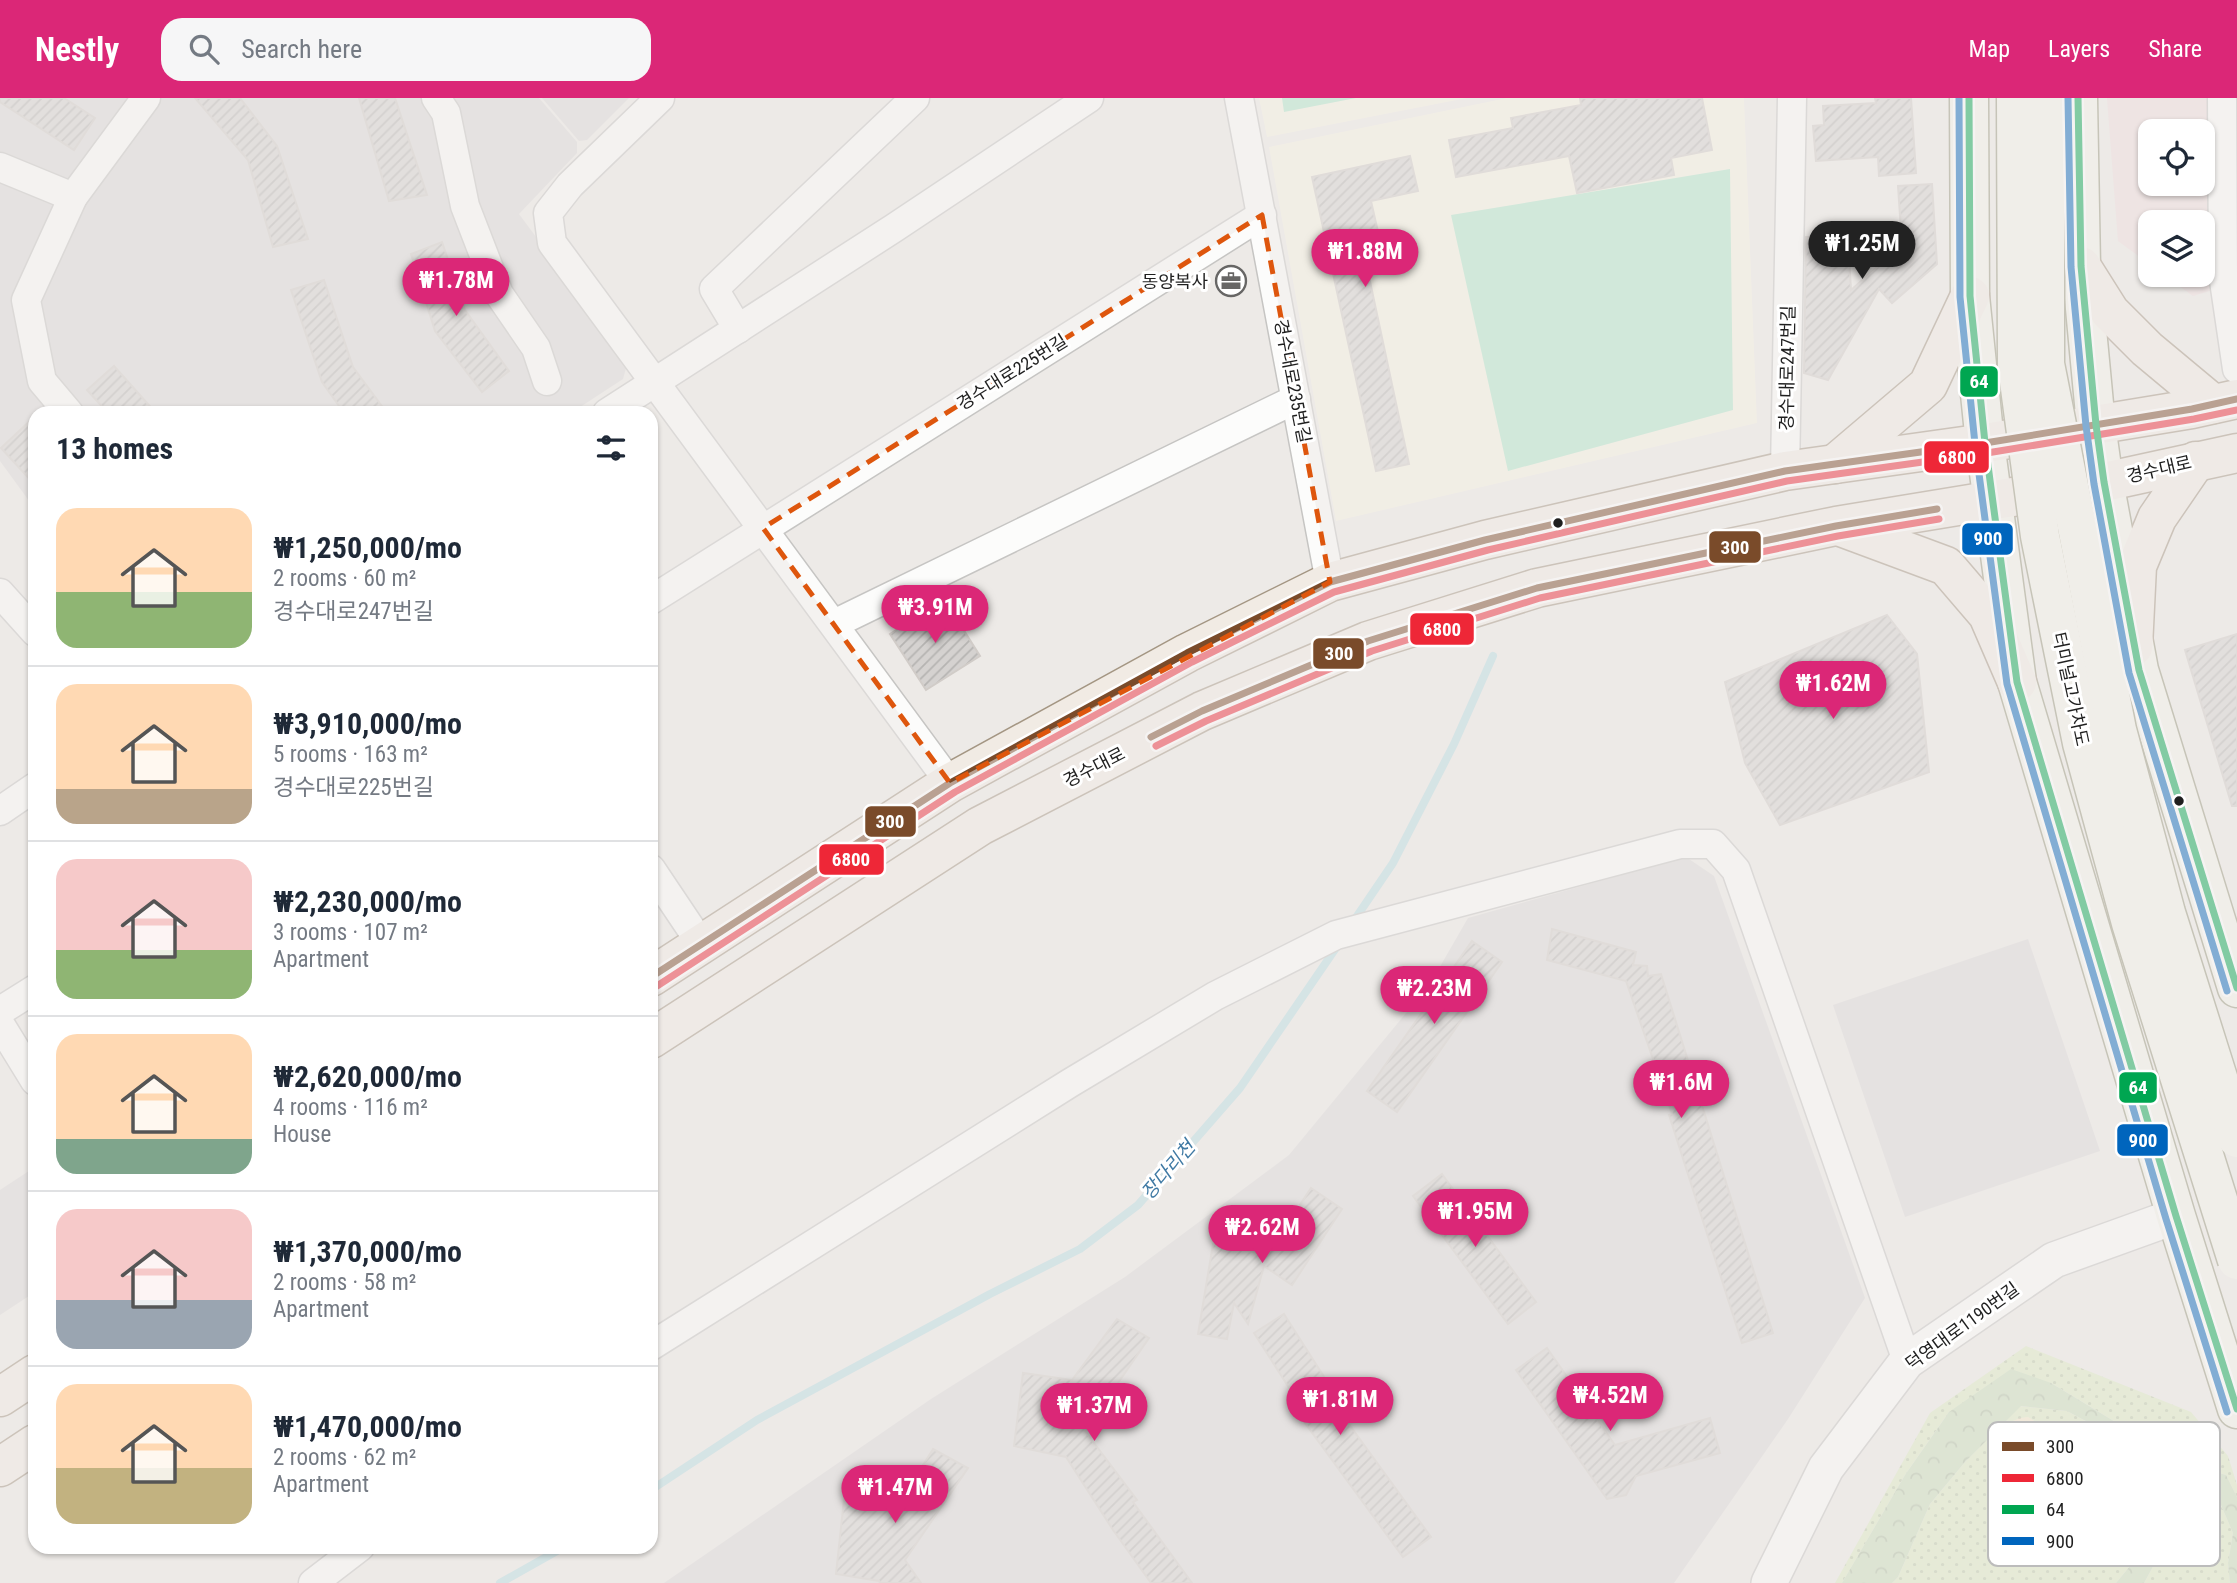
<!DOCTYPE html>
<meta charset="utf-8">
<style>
body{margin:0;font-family:"Roboto Condensed","Noto Sans KR",sans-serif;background:#f6f6f7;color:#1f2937;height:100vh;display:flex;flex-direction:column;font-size:26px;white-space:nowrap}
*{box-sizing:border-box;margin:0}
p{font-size:23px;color:#747a83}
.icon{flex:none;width:38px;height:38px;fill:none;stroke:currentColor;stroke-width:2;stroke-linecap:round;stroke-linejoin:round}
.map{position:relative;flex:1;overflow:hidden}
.drawer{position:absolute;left:28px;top:308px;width:630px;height:1148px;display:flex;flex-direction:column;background:#fff;border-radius:21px;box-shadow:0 2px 5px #0004}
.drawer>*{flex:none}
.buttons{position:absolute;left:2138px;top:21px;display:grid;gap:14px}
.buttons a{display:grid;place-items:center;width:77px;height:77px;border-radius:14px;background:#fff;box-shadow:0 2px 5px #0004;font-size:35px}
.price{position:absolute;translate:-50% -60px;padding:0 16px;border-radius:24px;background:#db2777;color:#fff;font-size:23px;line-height:46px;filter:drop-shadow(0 2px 4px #0008)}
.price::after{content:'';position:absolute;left:50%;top:42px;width:21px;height:16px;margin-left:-10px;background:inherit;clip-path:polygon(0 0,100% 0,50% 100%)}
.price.on{background:#222;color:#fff}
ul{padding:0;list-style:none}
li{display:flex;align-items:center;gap:21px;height:175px;padding:0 28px}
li+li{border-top:2px solid #e0e1e3}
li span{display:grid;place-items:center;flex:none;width:196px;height:140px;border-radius:21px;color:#555}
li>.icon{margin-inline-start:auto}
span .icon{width:84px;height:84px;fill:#fffc;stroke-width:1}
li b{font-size:30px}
h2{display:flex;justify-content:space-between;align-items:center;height:84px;padding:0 28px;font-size:30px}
header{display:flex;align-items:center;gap:42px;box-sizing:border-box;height:98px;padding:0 35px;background:#db2777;color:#fff}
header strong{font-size:33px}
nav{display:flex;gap:38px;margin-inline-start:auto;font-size:24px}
.search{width:490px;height:63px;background:#f6f6f7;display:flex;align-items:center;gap:18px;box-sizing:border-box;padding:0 24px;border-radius:21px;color:#747a83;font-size:26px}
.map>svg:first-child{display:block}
.residential{fill:#dcdad9}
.commercial{fill:#f0dddd;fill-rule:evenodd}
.education{fill:#f7f4e3}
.grass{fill:url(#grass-dots)}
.forest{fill:url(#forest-crowns)}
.sand{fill:url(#sand-dots)}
.pitch{fill:#b0e6cb}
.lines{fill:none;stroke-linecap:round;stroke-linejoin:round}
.stream{stroke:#b8dde2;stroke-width:8}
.building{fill:url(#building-hatch);stroke:#d1ccc8;stroke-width:2}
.minor-casing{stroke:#c6c5c3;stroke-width:31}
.tertiary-casing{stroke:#c6c5c3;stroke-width:38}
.secondary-casing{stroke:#98987e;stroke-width:41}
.primary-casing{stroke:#a49683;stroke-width:41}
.minor{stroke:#fcfcfb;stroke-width:28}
.tertiary{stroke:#fcfcfb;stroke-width:35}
.secondary{stroke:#f4f3ea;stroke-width:38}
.primary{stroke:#f1ebe4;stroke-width:38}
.secondary-bridge-casing{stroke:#98987e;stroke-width:41;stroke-linecap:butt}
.secondary-bridge{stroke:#f4f3ea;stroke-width:38}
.bus-1-casing{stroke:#fff;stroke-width:12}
.bus-2-casing{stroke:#fff;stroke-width:12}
.bus-3-casing{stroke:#fff;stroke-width:12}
.bus-4-casing{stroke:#fff;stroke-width:12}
.bus-1{stroke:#7a4b2a;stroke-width:7}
.bus-2{stroke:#ee2737;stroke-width:7}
.bus-3{stroke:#00a651;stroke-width:7}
.bus-4{stroke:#0065bd;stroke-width:7}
.marked{fill:none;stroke:#de560d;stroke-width:5;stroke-dasharray:14 9;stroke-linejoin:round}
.bus-dot{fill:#1f1f1f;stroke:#fff;stroke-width:2.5}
.labels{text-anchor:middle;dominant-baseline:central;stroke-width:6;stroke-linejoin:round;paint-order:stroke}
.poi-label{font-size:18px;fill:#1f1f1f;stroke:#fff;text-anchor:end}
.street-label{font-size:18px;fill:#1f1f1f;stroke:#fff}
.water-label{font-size:19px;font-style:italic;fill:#407aa4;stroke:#fff}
.key{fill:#fff;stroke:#bcbcbc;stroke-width:2}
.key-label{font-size:19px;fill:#1f1f1f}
.line-badge{stroke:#fff;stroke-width:2.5}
.badge-label{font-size:19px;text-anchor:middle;font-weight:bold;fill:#fff}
</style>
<header>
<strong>Nestly</strong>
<div class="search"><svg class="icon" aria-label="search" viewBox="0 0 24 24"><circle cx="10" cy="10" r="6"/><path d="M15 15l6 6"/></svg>Search here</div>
<nav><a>Map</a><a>Layers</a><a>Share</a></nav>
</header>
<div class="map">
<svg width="2237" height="1485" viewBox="0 0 2237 1485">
<defs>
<pattern id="grass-dots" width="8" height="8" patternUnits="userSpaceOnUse" patternTransform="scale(1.75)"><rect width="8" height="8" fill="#ddecc4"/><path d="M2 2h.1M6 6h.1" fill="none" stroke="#bdcaa8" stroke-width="1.8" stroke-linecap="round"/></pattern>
<pattern id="forest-crowns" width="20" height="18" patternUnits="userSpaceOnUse" patternTransform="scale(1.75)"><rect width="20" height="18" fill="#caddbb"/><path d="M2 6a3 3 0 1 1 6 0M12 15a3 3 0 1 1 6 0" fill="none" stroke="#adbda0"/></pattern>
<pattern id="sand-dots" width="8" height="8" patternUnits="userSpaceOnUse" patternTransform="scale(1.75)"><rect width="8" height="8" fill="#f7e9cb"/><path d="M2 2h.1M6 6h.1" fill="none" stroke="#d3c7ae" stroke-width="1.8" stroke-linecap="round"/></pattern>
<pattern id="building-hatch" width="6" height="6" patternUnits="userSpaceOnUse" patternTransform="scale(1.75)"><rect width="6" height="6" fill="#d5d2d0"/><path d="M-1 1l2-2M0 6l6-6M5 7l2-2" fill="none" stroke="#b6b4b2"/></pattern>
</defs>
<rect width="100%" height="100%" fill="#edeae7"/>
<g class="residential">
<path d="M 0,0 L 539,0 L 577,44 L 577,55 L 519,116 L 628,263 L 623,281 L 571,315 L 35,315 L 35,411 L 0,363 Z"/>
<path d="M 542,0 L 629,0 L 587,42 L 579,43 Z"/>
<path d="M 1686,759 L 1714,778 L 1865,1200 L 1788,1321 L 1674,1485 L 664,1485 L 931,1301 L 1125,1179 L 1289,1057 L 1430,886 L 1468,820 Z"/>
<path d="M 2028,841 L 2100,1053 L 1905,1119 L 1833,907 Z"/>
<path d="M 35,1069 L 35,1194 L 0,1217 L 0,1092 Z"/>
</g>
<path class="commercial" d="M 2107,0 L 2217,0 L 2218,190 L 2193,198 L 2164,177 L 2203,177 L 2203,124 L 2151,124 L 2151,167 L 2118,143 ZM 2151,33 L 2203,33 L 2203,86 L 2151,86 Z"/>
<g class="education">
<path d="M 1259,0 L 1467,0 L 1267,39 Z"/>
<path d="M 1507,0 L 1744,0 L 1757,325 L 1336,423 L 1269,49 Z"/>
</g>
<g class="grass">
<path d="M 2026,1248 L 2191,1314 L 2228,1358 L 2237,1387 L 2237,1399 L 2226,1377 L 2202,1370 L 2179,1352 L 2127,1331 L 2051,1285 L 1949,1314 L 1905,1377 L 1842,1485 L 1835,1485 L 1930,1315 Z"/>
<path d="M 2020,1308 L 2067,1313 L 2123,1343 L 2145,1375 L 2144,1403 L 2127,1428 L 2130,1468 L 2116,1485 L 1892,1485 L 1898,1479 L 1930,1406 L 1965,1364 Z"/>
<path d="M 2192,1384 L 2215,1393 L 2233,1435 L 2228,1465 L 2230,1485 L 2144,1485 L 2172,1434 Z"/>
</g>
<path class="forest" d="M 2011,1271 L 2051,1285 L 2127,1331 L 2179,1352 L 2202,1370 L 2226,1377 L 2237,1399 L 2237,1485 L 2230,1485 L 2228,1465 L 2233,1435 L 2215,1393 L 2192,1384 L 2172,1434 L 2144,1485 L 2116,1485 L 2130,1468 L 2127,1428 L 2144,1403 L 2145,1375 L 2123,1343 L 2067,1313 L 2021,1308 L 1965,1364 L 1930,1406 L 1898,1479 L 1892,1485 L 1842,1485 L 1905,1377 L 1949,1314 Z"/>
<path class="sand" d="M 2028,1319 L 2039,1326 L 2041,1335 L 2015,1341 L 2003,1327 L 2020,1320 Z"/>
<g class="pitch">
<path d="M 1282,0 L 1356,0 L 1284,14 Z"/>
<path d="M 1730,71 L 1733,312 L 1508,373 L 1451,117 Z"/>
</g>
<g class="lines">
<g class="stream">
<path d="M 1353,824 L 1393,765 L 1454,646 L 1493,558"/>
<path d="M 651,1392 L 757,1322 L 990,1196 L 1080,1151 L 1138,1107 L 1240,990 L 1338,847"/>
<path d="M 500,1485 L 564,1449"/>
</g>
</g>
<g class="building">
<path d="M 0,0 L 64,0 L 95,20 L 74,52 L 0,4 Z"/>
<path d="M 195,0 L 240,0 L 277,48 L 308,141 L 273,149 L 248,62 Z"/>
<path d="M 359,0 L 395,0 L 427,97 L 389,103 Z"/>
<path d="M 1580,0 L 1702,0 L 1712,52 L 1671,60 L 1674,77 L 1577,95 L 1569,58 L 1456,79 L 1449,42 L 1513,30 L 1511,20 L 1581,7 Z"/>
<path d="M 1875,0 L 1911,0 L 1916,75 L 1879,78 L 1878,59 L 1816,63 L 1813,28 L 1824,27 L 1823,8 L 1876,5 Z"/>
<path d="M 1410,58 L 1418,93 L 1371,103 L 1386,169 L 1368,174 L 1409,366 L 1376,373 L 1312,79 Z"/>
<path d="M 1932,86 L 1937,166 L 1892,205 L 1879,191 L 1828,282 L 1804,275 L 1806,139 L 1848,139 L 1851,192 L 1902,147 L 1898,88 Z"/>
<path d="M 442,144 L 465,212 L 509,273 L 482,294 L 435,233 L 411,156 Z"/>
<path d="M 324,182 L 353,269 L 387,315 L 344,315 L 322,284 L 291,192 Z"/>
<path d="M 114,268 L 156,315 L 108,315 L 87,292 Z"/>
<path d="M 35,318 L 35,387 L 1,350 Z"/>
<path d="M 944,501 L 980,558 L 926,592 L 890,536 Z"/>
<path d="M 1887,517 L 1917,556 L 1929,674 L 1780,727 L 1745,665 L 1725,584 Z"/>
<path d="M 2237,536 L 2237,708 L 2232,708 L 2185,552 Z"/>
<path d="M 1552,831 L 1636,854 L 1633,867 L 1647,868 L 1648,878 L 1661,876 L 1773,1235 L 1742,1245 L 1669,1017 L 1672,1016 L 1626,883 L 1547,862 Z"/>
<path d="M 1472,843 L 1502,864 L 1397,1014 L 1367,993 Z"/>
<path d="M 1442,1076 L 1536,1204 L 1508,1226 L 1413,1098 Z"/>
<path d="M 1311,1090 L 1342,1111 L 1292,1187 L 1264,1168 L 1248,1226 L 1234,1205 L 1227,1241 L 1198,1236 L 1213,1146 L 1267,1157 Z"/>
<path d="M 1284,1216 L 1328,1285 L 1322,1289 L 1431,1439 L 1403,1459 L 1302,1321 L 1307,1318 L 1254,1235 Z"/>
<path d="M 1117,1221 L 1149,1240 L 1085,1333 L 1137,1402 L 1133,1404 L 1192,1485 L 1151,1485 L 1113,1432 L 1066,1359 L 1014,1348 L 1023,1275 L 1072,1282 Z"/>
<path d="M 1547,1250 L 1615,1347 L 1710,1320 L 1720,1355 L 1636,1378 L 1626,1397 L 1607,1401 L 1516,1272 Z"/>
<path d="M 933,1351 L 968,1370 L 905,1462 L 921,1485 L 880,1485 L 879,1483 L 836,1476 L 844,1401 L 895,1412 Z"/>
</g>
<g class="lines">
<g class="minor-casing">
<g id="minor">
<path d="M 436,0 L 446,15 L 465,108 L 499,196 L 536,250 L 547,283"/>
<path d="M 660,0 L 570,87 L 548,115 L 552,145 L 950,685"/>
<path d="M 1239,0 L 1330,484"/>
<path d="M 2222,0 L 2223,176 L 2237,271"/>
<path d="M 0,69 L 73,99 L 26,202 L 42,283 L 69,315"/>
<path d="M 73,99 L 146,0"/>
<path d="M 738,231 L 714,191 L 915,0"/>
<path d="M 607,315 L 894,130 L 1089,0"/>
<path d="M 1785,373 L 1792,0"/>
<path d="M 0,495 L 35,534"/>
<path d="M 651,502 L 1262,117"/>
<path d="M 834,526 L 1296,301"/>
<path d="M 0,713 L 35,689"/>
<path d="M 651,771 L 702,847"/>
<path d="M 0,913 L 35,891"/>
<path d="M 0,926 L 35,983"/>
<path d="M 651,1248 L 1070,985 L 1215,898 L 1336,837 L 1680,746 L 1713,746 L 1736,772 L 1907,1263"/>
<path d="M 313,1485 L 360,1449"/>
</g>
</g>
<g class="tertiary-casing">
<path id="tertiary" d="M 1769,1485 L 1826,1370 L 1907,1263 L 2054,1162 L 2176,1118"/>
</g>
<g class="secondary-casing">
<g id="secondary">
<path d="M 1969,0 L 1970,198 L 1985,345 L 2017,584 L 2176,1118 L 2237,1311"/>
<path d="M 2078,0 L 2081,168 L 2096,327 L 2104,384 L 2139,572 L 2237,890"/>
</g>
</g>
<g class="primary-casing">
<g id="primary">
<path d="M 2081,168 L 2110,214 L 2147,251 L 2213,306"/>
<path d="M 1835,366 L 1928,287 L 1970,198"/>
<path d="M 1841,429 L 1946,468 L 1988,517 L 2017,584"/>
<path d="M 2133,549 L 2137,468 L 2157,420 L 2196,363"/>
<path d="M 651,879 L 950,685 L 1187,555 L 1330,484 L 1485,442 L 1785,373 L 1985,345 L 2192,311 L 2237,301"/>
<path d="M 651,941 L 980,728 L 1202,613 L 1368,543 L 1537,490 L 1836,428 L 2104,384 L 2237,355"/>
<path d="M 0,1299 L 35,1276"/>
<path d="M 0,1369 L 35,1346"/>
</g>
</g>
<use href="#minor" class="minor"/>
<use href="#tertiary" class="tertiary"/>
<use href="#secondary" class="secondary"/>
<use href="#primary" class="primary"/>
<g class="secondary-bridge-casing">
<g id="secondary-bridge">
<path d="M 2016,0 L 2017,268 L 2040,438 L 2082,645 L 2131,825 L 2237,1162"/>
<path d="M 2045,0 L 2045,266 L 2117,632 L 2166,815 L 2237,1040"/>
</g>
</g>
<use href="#secondary-bridge" class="secondary-bridge"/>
<g class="bus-1-casing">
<g id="bus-1">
<path d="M 1151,639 L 1202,613 L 1368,543 L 1537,490 L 1836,428 L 1937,411"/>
<path d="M 651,879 L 950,685 L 1187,555 L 1330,484 L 1485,442 L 1785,373 L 1985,345 L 2192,311 L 2237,301"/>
</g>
</g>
<g class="bus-2-casing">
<g id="bus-2">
<path d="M 1156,648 L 1206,623 L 1372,553 L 1540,500 L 1838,438 L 1939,421"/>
<path d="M 657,888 L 955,694 L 1192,564 L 1334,494 L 1488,452 L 1787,383 L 1987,355 L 2194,321 L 2237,312"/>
</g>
</g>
<g class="bus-3-casing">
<g id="bus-3">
<path d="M 1969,0 L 1970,198 L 1985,345 L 2017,584 L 2176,1118 L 2237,1311"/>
<path d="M 2078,0 L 2081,168 L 2096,327 L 2104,384 L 2139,572 L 2237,890"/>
</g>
</g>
<g class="bus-4-casing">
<g id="bus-4">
<path d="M 1959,0 L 1960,199 L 1975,346 L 2007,586 L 2166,1121 L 2227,1314"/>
<path d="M 2068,0 L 2071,169 L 2086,328 L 2094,386 L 2129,575 L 2227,893"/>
</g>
</g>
<use href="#bus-1" class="bus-1"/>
<use href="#bus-2" class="bus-2"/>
<use href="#bus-3" class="bus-3"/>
<use href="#bus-4" class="bus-4"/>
</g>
<path d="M0 0H2237V1485H0ZM 1262,117 L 1330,484 L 950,685 L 763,430 Z" fill="#edeae7" fill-opacity=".55" fill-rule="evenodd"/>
<path class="marked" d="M 1262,117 L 1330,484 L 950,685 L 763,430 Z"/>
<defs>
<g id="office-ring" transform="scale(1.575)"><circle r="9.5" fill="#fff" stroke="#676665" stroke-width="1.5"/><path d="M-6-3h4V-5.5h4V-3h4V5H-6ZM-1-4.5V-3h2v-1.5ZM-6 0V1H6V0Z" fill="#676665"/></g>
</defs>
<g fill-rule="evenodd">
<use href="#office-ring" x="1231" y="183"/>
</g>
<g class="bus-dot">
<circle cx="1558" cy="425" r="6"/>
<circle cx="2179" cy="703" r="6"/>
</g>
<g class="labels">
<g class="poi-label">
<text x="1208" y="183">동양복사</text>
</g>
<g class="street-label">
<text transform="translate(1787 270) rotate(-89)">경수대로247번길</text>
<text transform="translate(1012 274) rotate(-32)">경수대로225번길</text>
<text transform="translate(1293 283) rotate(79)">경수대로235번길</text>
<text transform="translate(2159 371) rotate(-13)">경수대로</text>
<text transform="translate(2071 591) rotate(78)">터미널고가차도</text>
<text transform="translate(1094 669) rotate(-27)">경수대로</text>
<text transform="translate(1962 1228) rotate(-36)">덕영대로1190번길</text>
</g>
<g class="water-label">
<text transform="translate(1168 1072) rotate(-49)">장다리천</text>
</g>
</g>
<rect x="1988" y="1324" width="232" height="144" rx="10" class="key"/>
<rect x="2002" y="1344" width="32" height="9" fill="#7a4b2a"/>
<rect x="2002" y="1376" width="32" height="8" fill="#ee2737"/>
<rect x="2002" y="1407" width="32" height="9" fill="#00a651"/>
<rect x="2002" y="1439" width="32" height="8" fill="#0065bd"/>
<g class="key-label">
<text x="2046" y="1355">300</text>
<text x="2046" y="1387">6800</text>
<text x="2046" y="1418">64</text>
<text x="2046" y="1450">900</text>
</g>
<g class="line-badge">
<rect x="1959" y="267" width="40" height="33" rx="7" fill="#00a651"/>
<rect x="1923" y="342" width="67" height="34" rx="7" fill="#ee2737"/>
<rect x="1961" y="424" width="53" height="34" rx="7" fill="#0065bd"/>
<rect x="1708" y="432" width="54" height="34" rx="7" fill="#7a4b2a"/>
<rect x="1409" y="514" width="66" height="34" rx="7" fill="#ee2737"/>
<rect x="1312" y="539" width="53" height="33" rx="7" fill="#7a4b2a"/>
<rect x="864" y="707" width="53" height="33" rx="7" fill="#7a4b2a"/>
<rect x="818" y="745" width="67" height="33" rx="7" fill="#ee2737"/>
<rect x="2118" y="973" width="40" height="33" rx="7" fill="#00a651"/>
<rect x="2116" y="1025" width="53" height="34" rx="7" fill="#0065bd"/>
</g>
<g class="badge-label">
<text x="1979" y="290">64</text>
<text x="1957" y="366">6800</text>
<text x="1988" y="447">900</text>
<text x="1735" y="456">300</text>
<text x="1442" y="538">6800</text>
<text x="1339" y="562">300</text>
<text x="890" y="730">300</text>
<text x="851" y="768">6800</text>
<text x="2138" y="996">64</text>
<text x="2143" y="1049">900</text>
</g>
</svg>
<div class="buttons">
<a><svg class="icon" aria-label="locate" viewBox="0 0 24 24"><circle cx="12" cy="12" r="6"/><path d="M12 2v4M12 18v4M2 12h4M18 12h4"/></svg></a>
<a><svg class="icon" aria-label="layers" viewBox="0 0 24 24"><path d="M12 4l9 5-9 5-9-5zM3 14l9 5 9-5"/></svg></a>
</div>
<b class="price on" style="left:1862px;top:183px">₩1.25M</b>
<b class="price" style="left:1365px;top:191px">₩1.88M</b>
<b class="price" style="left:456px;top:220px">₩1.78M</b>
<b class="price" style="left:935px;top:547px">₩3.91M</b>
<b class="price" style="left:1833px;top:623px">₩1.62M</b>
<b class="price" style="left:1434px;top:928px">₩2.23M</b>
<b class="price" style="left:1681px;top:1022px">₩1.6M</b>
<b class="price" style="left:1475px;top:1151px">₩1.95M</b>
<b class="price" style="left:1262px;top:1167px">₩2.62M</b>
<b class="price" style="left:1610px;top:1335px">₩4.52M</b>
<b class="price" style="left:1340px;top:1339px">₩1.81M</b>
<b class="price" style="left:1094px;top:1345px">₩1.37M</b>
<b class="price" style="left:895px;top:1427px">₩1.47M</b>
<section class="drawer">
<h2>13 homes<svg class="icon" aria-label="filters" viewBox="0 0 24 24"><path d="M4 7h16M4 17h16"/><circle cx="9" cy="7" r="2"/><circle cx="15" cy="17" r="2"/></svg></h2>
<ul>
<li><span style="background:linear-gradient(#ffd9b3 60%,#8fb573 0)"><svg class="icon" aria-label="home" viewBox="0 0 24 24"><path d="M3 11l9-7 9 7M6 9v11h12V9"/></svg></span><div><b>₩1,250,000/mo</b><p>2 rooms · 60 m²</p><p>경수대로247번길</p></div></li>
<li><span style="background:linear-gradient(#ffd9b3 75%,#b9a48a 0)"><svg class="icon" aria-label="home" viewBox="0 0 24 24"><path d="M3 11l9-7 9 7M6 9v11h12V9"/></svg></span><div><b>₩3,910,000/mo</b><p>5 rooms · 163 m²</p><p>경수대로225번길</p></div></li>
<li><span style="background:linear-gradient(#f6c9c9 65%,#8fb573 0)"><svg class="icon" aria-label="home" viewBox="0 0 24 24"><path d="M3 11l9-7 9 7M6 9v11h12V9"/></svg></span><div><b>₩2,230,000/mo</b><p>3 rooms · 107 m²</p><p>Apartment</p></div></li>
<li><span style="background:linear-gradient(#ffd9b3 75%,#7fa58c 0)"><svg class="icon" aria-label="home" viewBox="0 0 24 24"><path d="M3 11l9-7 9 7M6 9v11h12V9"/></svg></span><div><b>₩2,620,000/mo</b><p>4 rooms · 116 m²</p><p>House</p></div></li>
<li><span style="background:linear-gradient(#f6c9c9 65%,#9aa5b1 0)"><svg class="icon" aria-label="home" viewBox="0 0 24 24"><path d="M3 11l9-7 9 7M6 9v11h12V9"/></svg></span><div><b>₩1,370,000/mo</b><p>2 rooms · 58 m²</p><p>Apartment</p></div></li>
<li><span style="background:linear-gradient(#ffd9b3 60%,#c2b280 0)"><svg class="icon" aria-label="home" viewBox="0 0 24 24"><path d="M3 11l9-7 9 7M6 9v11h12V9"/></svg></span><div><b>₩1,470,000/mo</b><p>2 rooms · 62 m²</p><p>Apartment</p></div></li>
</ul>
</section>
</div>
